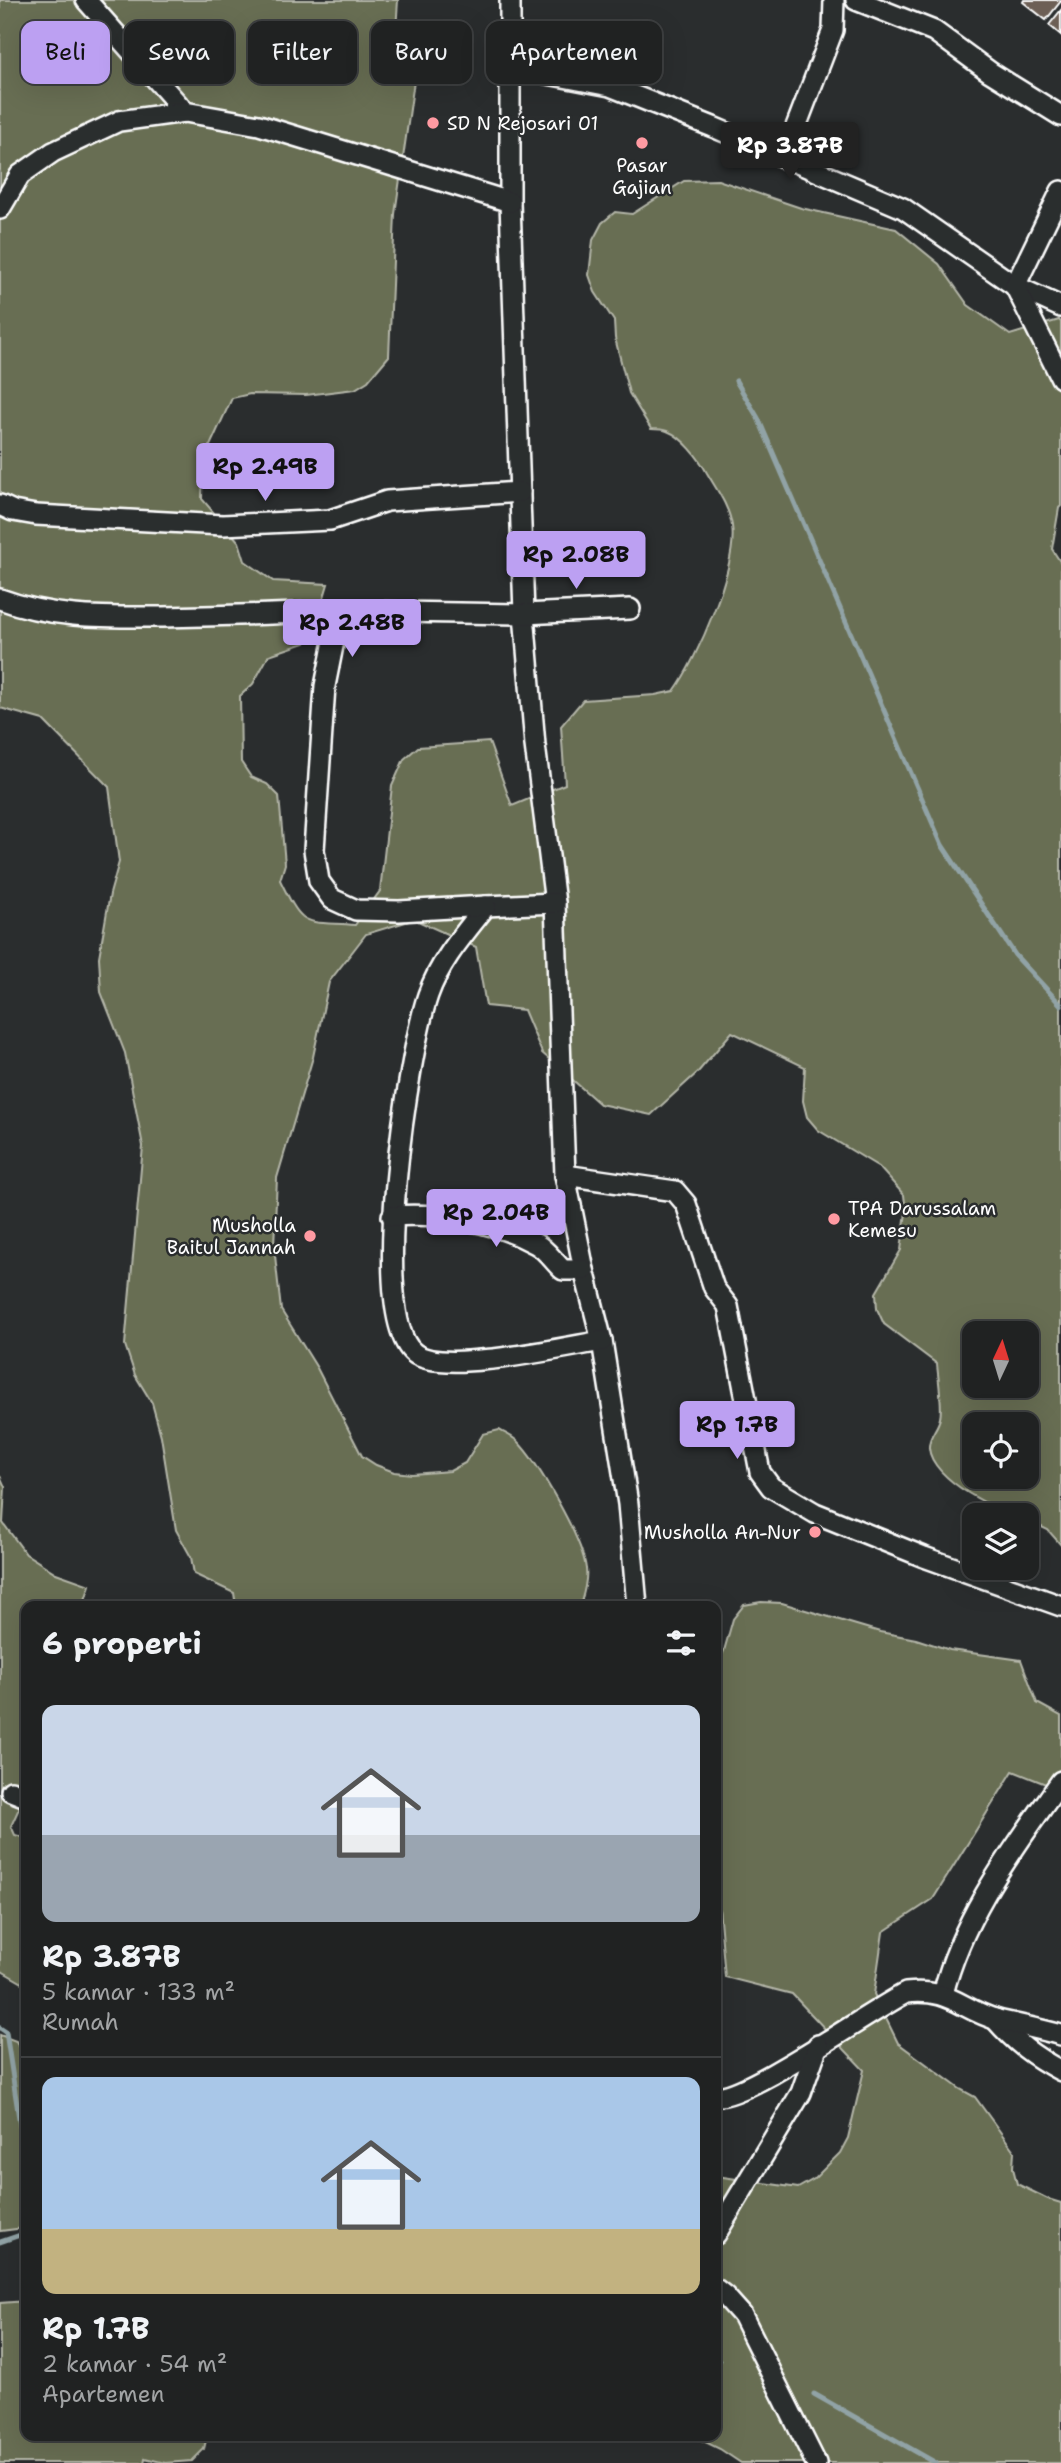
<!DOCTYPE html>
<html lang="id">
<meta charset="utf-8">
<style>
body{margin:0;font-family:"Shantell Sans",sans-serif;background:#282a2a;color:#f1f3f6;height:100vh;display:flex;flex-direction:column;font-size:26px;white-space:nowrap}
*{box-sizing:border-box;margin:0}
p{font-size:23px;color:#a2a4a5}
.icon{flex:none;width:38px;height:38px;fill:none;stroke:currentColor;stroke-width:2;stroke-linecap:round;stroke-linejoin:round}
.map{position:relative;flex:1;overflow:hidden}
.drawer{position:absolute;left:21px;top:1601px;width:700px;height:840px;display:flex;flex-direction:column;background:#202222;border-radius:14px;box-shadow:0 7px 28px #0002,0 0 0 2px #3d3f40}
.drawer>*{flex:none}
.guide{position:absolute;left:21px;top:21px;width:700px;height:63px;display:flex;gap:14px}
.needle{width:46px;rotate:4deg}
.fabs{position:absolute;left:962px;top:1321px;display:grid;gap:14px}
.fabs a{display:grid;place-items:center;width:77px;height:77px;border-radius:14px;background:#202222;box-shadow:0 7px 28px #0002,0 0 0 2px #3d3f40;font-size:35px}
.price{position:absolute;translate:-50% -60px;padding:0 16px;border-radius:7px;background:#bca0f2;color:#111;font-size:23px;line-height:46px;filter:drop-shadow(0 2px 4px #0008)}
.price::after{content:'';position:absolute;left:50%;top:42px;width:21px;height:16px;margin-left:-10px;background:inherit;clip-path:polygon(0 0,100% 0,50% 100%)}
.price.selected{background:#222;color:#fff}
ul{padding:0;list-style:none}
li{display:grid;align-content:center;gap:14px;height:371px;padding:0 21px}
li+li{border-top:2px solid #3d3f40}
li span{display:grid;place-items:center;height:217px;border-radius:14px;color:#555}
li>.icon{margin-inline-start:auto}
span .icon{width:126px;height:126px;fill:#fffc;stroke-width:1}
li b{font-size:30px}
h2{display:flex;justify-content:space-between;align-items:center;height:84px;padding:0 21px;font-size:30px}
.tag{padding:0 24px;border-radius:14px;background:#202222;box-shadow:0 7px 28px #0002,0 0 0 2px #3d3f40;font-size:24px;line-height:63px}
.tag.selected{background:#bca0f2;color:#111}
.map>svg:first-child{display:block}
.green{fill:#686e53;stroke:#b4b6a9;stroke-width:2;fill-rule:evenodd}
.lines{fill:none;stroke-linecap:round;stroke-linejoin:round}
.stream{stroke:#91a3a6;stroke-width:5}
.building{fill:#6d5f54;stroke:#fff;stroke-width:2}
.minor-casing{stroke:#fff;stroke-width:24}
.minor{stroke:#2a2d2e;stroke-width:19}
.poi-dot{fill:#ff9aa2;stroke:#2a2d2e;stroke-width:2.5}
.labels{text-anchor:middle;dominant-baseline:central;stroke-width:5;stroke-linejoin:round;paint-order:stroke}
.poi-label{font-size:19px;fill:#fff;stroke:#2a2d2e;text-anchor:start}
</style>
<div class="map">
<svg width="1061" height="2463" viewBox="0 0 1061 2463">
<rect width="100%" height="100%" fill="#2a2d2e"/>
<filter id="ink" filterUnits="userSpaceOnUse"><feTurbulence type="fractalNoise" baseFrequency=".0143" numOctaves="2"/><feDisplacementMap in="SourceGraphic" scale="14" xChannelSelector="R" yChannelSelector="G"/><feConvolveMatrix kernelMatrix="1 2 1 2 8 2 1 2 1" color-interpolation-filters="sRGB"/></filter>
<g filter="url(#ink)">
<g class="green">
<path d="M 0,0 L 398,0 L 396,31 L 414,81 L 395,214 L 389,356 L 368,381 L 355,389 L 306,395 L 250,394 L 232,398 L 203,461 L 202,499 L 239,542 L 245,561 L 273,581 L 328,584 L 314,631 L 305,643 L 269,655 L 253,684 L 240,696 L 241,762 L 251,777 L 267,784 L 279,796 L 285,864 L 280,880 C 304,929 302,921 355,925 L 380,891 L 392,786 L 404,759 L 418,747 L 489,742 L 512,806 L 565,784 L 561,726 L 583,700 L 655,695 L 674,691 C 697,660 738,565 732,526 C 729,506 717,490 707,473 C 699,458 683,437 667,431 C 662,429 656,429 651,429 L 629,393 L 615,338 L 614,321 L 595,292 L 589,275 L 593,240 L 602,223 L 615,212 L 632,214 L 684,181 L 718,180 L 801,208 L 896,229 L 939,264 L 968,305 L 1010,335 L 1059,320 L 1061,322 L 1061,506 L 1059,508 L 1052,549 L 1061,563 L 1061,1545 L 1048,1530 L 1027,1520 L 1027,1516 C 1000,1515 931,1479 929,1448 C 928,1436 938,1429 940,1418 C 943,1407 938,1377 937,1364 L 884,1324 L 877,1309 L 876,1293 L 901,1250 L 906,1212 L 904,1195 L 879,1167 L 818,1130 L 807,1117 L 803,1101 L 805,1067 L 732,1032 L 698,1072 L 651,1115 L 600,1104 L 542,1053 L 524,1010 L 486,1006 L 476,947 L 418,921 L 409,921 L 366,934 L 329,982 L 313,1057 L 277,1178 L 274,1246 L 281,1310 L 317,1368 L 362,1456 L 376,1465 L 394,1472 L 412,1474 L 450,1471 L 465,1463 L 483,1434 L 499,1430 C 505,1433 512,1436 517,1441 C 538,1462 583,1540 586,1569 C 588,1581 583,1595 580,1606 L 236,1606 L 234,1593 L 194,1574 L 191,1557 L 176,1530 L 161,1436 L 152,1403 L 135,1375 L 125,1345 L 143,1146 L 125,1053 L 101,992 L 99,957 L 110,894 L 119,862 L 109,787 L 43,720 L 0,708 ZM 975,1334 L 1027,1334 L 1027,1386 L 975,1386 ZM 975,1424 L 1027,1424 L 1027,1477 L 975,1477 Z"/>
<path d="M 0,1476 L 5,1487 L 3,1523 L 26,1554 L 56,1573 L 90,1585 L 83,1606 L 26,1606 L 26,1793 L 11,1826 L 15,1835 L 26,1838 L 26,1985 L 0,1970 Z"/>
<path d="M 761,1602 L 782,1603 L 880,1632 L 916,1639 L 950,1650 L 1021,1660 L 1037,1703 L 1061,1716 L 1061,1790 L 1013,1771 L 933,1899 L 883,1932 L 874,1994 L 898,2043 L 960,2089 L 975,2097 L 1014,2151 L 1013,2168 L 1017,2184 L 1048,2199 L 1061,2203 L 1061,2463 L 741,2463 L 720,2449 L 693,2436 L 716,2436 L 716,2176 L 798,2188 L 814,2179 L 840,2153 L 848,2138 L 864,2070 L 792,1994 L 725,1977 L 719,1907 L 716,1903 L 716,1667 L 724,1651 L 733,1619 L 744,1605 Z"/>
<path d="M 0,2035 L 16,2041 L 26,2059 L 26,2216 L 24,2228 L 0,2231 Z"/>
<path d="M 26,2301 L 26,2436 L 207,2436 L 204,2449 L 192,2461 L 165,2463 L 145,2458 L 144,2463 L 0,2463 L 0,2303 Z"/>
</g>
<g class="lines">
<g class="stream">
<path d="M 736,381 L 758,418 L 942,845 L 1015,955 L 1061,1005"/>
<path d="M 0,2028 L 6,2032 L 26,2165"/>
<path d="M 0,2242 L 26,2233"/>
<path d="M 716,2360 L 719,2361"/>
<path d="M 814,2394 L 936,2463"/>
</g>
</g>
<g class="building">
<path d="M 1024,0 L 1061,0 L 1061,1 L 1046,20 L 1023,2 Z"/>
<path d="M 1061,10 L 1061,35 L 1049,25 Z"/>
</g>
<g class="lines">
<g class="minor-casing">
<g id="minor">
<path d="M 86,0 L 185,112"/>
<path d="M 510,0 L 510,202 L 524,614 L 535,745 L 555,903 L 565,1175 L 584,1270 L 602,1341 L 628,1504 L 637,1606"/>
<path d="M 856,0 L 934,31 L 990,72 L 1061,116"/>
<path d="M 511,67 L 610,86 L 713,127 L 903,208 L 1015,286 L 1061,307"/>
<path d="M 784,158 L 833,30 L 834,0"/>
<path d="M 1061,191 L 1015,286 L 1061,378"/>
<path d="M 0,209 L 20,175 L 53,152 L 119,121 L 185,112 L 259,125 L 510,202"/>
<path d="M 0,505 L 13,511 L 36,515 L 223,525 L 330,520 L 387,501 L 520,492"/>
<path d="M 0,599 C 54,619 107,617 163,617 C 222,616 281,614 340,611"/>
<path d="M 555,903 L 486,906 C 464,934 440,961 428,995 C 409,1050 367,1316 414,1353 C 441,1375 565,1347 602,1341"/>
<path d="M 486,906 L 399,911 L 356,910 L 332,899 L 319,881 L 314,850 L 325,686 L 340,611 L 524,614 L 630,609"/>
<path d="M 565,1175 L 675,1191 L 686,1204 L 714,1288 L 728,1306 L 760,1472 L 771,1487 L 815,1513 L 924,1557 L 1061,1606"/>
<path d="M 392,1216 C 440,1213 493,1220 536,1244 C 547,1250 553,1261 563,1270 L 584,1270"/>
<path d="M 11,1791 L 26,1797"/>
<path d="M 943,1994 C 963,1914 1015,1847 1061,1781"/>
<path d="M 995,2019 C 1016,2043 1033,2056 1061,2071"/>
<path d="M 716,2096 C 745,2100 870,2011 906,1993 C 951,1988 959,2009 998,2020 C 1019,2025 1040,2029 1061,2035"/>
<path d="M 716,2234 L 801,2093 L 818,2045"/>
<path d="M 716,2289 L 725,2296 L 742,2315 L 816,2463"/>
</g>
</g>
<use href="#minor" class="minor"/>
</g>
</g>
<g class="poi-dot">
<circle cx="433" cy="123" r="7"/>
<circle cx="642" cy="143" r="7"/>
<circle cx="834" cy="1219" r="7"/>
<circle cx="310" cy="1236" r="7"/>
<circle cx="815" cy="1532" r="7"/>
</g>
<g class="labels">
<g class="poi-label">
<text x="447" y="123">SD N Rejosari 01</text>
<text x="642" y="165" text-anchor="middle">Pasar<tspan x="642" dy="22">Gajian</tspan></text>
<text x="848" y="1208">TPA Darussalam<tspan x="848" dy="22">Kemesu</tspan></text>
<text x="296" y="1225" text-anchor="end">Musholla<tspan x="296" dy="22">Baitul Jannah</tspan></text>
<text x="801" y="1532" text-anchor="end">Musholla An-Nur</text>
</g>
</g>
</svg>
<div class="fabs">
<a><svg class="needle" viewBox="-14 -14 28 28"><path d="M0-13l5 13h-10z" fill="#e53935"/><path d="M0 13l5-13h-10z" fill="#a2a4a5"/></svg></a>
<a><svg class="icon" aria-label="locate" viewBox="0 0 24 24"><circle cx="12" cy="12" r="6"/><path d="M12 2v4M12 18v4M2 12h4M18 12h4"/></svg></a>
<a><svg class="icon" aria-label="layers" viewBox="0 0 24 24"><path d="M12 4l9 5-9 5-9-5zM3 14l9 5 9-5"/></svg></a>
</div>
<b class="price selected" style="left:790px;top:182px">Rp 3.87B</b>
<b class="price" style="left:265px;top:503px">Rp 2.49B</b>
<b class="price" style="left:576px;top:591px">Rp 2.08B</b>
<b class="price" style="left:352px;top:659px">Rp 2.48B</b>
<b class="price" style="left:496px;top:1249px">Rp 2.04B</b>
<b class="price" style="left:737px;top:1461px">Rp 1.7B</b>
<div class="guide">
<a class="tag selected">Beli</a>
<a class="tag">Sewa</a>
<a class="tag">Filter</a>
<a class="tag">Baru</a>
<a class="tag">Apartemen</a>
</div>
<section class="drawer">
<h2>6 properti<svg class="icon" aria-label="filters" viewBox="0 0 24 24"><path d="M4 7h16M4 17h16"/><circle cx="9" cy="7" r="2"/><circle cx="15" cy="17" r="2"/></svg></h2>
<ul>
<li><span style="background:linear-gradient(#c9d6e8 60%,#9aa5b1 0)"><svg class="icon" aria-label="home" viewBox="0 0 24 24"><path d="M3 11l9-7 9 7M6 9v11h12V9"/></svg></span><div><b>Rp 3.87B</b><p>5 kamar · 133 m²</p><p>Rumah</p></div></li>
<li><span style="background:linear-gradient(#a9c7e8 70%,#c2b280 0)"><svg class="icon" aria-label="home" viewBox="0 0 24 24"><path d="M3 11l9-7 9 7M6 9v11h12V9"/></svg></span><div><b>Rp 1.7B</b><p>2 kamar · 54 m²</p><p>Apartemen</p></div></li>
</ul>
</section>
</div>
